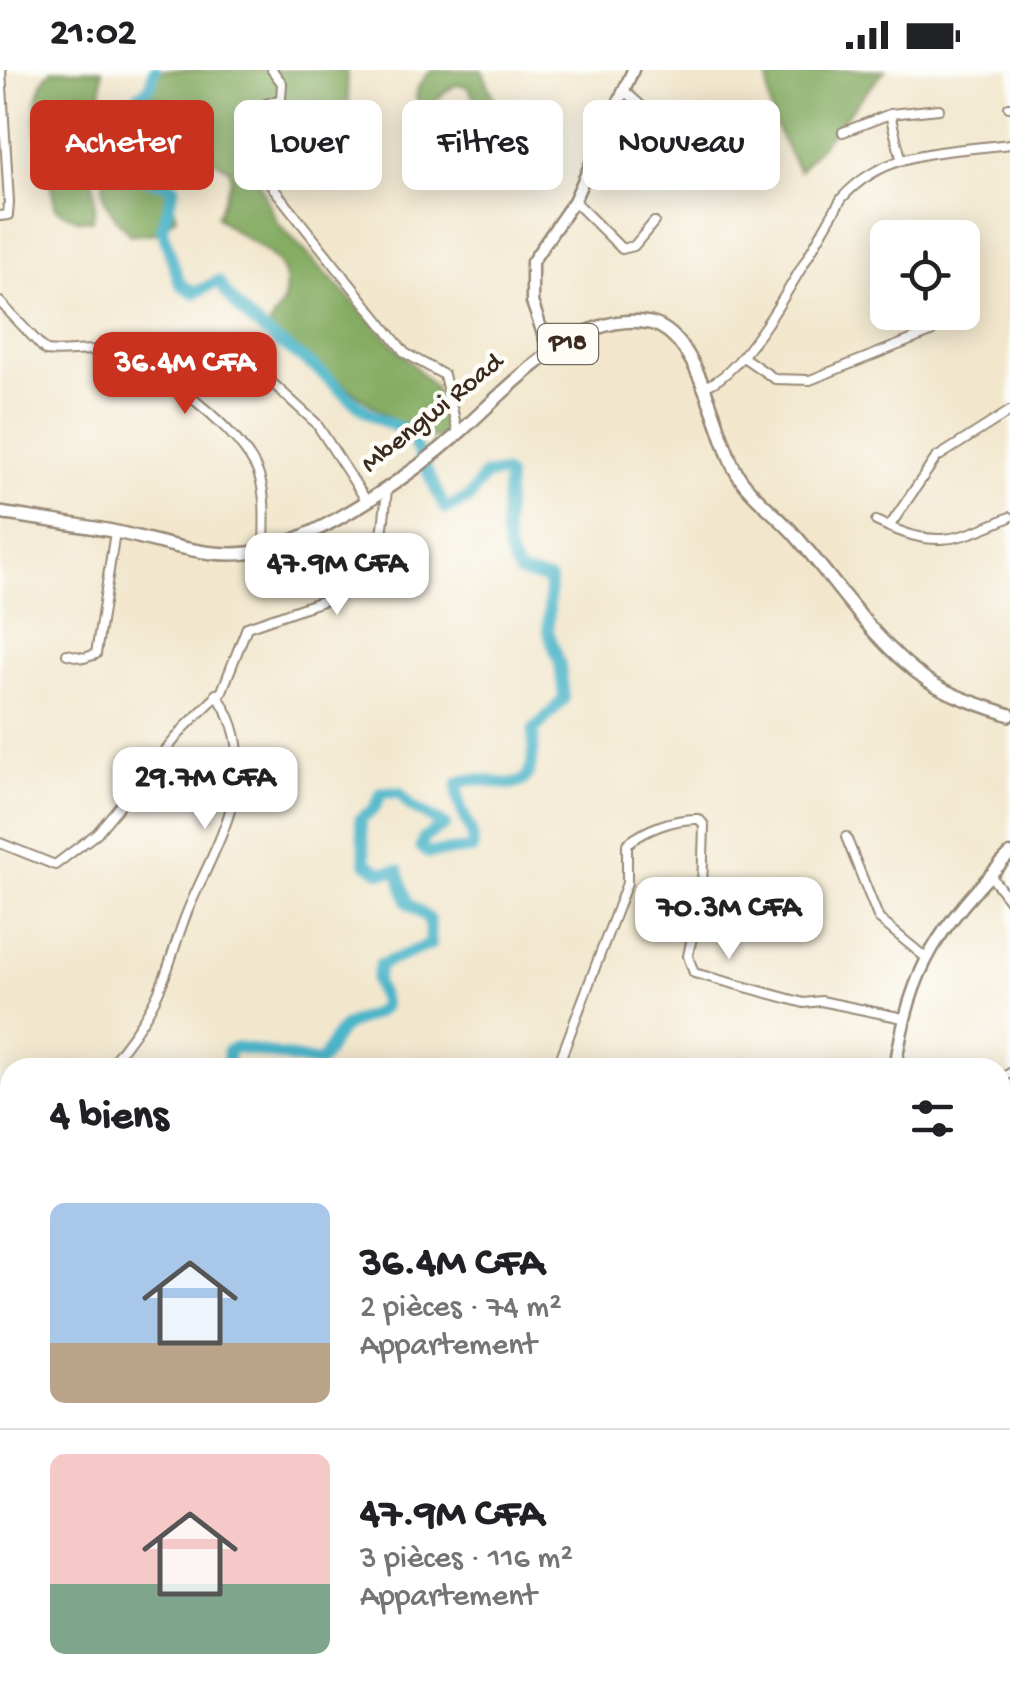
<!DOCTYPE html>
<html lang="fr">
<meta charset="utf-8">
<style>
body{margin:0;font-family:"Gochi Hand",sans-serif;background:#f6f6f6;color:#202124;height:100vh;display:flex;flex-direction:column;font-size:38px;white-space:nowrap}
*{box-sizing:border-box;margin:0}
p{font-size:32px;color:#757577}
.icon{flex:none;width:55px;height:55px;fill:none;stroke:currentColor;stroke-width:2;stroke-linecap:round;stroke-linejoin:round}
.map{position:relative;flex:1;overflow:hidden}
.panel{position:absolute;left:0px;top:988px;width:1010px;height:642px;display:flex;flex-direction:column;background:#fff;border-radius:30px 30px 0 0;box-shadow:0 5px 25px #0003}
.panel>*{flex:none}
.top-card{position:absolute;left:30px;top:30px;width:950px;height:90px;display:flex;gap:20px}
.tools{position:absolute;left:870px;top:150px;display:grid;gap:20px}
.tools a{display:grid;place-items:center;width:110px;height:110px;border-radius:15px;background:#fff;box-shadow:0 5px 25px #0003;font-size:50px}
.price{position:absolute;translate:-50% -85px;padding:0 22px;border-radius:20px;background:#fff;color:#222;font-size:32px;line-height:65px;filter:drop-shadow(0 2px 5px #0008)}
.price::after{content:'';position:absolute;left:50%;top:60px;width:30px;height:22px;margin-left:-15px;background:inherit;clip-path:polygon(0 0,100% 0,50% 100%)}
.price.selected{background:#c8321e;color:#fff}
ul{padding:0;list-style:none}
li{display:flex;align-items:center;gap:30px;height:250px;padding:0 50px}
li+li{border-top:2px solid #e0e0e0}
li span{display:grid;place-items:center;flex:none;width:280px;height:200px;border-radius:15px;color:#555}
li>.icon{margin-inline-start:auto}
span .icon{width:120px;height:120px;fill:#fffc;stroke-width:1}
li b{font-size:42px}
h2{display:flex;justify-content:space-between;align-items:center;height:120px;padding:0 50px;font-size:42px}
.tag{padding:0 35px;border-radius:15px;background:#fff;box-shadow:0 5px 25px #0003;font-size:35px;line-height:90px}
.tag.selected{background:#c8321e;color:#fff}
.status{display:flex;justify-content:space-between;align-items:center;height:70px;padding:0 50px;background:#fff;direction:ltr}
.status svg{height:28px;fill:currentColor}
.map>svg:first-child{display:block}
.forest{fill:#84ac62;stroke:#606b40;stroke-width:2.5}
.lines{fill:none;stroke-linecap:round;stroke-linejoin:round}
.river{stroke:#4bb5c9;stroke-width:12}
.street-casing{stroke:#968876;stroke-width:12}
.secondary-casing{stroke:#968876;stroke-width:15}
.primary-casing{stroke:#968876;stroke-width:16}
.street{stroke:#fff;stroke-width:8}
.secondary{stroke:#fff;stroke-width:10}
.primary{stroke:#fff;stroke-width:11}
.labels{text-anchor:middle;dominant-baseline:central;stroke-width:9;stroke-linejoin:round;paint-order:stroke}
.shield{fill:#fdfcf7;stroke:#75695f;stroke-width:2.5}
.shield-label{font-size:25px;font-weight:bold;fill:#3b2a1e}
.street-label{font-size:28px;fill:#3b2a1e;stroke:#fdfcf7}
</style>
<div class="status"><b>21:02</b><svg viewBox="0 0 49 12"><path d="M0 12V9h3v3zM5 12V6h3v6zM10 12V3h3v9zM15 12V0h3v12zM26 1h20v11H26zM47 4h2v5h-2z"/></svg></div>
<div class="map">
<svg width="1010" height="1628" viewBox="0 0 1010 1628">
<rect width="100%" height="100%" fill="#fdfcf7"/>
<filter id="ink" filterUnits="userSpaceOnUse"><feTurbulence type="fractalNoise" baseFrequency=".01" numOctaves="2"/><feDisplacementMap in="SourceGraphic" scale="20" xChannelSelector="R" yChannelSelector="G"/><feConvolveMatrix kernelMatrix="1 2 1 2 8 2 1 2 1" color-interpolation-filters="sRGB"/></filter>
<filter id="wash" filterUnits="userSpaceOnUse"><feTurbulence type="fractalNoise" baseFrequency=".0048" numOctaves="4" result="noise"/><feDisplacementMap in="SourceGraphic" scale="40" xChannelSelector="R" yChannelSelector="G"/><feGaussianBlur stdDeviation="2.25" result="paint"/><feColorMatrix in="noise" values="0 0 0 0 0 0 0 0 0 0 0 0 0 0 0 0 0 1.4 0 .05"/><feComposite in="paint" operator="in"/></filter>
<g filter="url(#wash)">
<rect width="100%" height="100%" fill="#f2e7cd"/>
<g class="forest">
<path d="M 51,0 L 102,0 L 101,22 L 107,32 L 131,39 L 151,24 L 152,0 L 346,0 L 349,41 C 313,44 284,53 253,73 L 250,92 L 277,152 L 433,316 L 445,338 L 448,364 L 425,371 L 414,366 L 269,260 C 271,245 283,241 285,225 C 292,179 243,175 217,146 L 231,111 L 230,99 C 208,86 186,80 164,96 L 176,146 L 158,163 L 130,165 C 113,145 94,126 108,99 L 136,94 L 138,64 C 121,60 103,66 90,78 C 88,101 100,130 92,150 L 78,150 L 56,139 C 49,95 18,39 51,0 Z"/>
<path d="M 431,0 L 482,0 L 506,57 L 496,64 L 467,16 L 455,15 L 425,38 L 416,29 L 418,17 Z"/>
<path d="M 769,0 L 885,0 L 799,101 C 779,66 764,41 769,0 Z"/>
<path d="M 10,1144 L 10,1300 L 0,1293 L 0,1151 Z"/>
<path d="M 10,1505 L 10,1620 L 31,1620 L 26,1628 L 0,1628 L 0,1509 Z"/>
</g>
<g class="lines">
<g class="river">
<path d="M 154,0 L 150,17 L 129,34 L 133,60 L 128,76 L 140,107 L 174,117 L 162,159 L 180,214 L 195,223 L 218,211 C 250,259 274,266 318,300 C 351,327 363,348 408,360 L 445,439 L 469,428 L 485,405 L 502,403 L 508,408 C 507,439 497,476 520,503 L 550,510 L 548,561 L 560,594 L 564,629 L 533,661 C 538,749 492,697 458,713 C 454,743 478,758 472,779 L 428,783 L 421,777 L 424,768 L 445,755 L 412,737 L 400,723 L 382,722 L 374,739 L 360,749 L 366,793 L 380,802 L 398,801 L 408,833 L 429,849 L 431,874 L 380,895 L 376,911 L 384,935 C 375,949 355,947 342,959 C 332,968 329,983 319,993 L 236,977 L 228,981 L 228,998"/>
<path d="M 424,1628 L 427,1620"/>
</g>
</g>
</g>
<g filter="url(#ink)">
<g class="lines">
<g class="street-casing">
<g id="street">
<path d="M 272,0 L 282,13 L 281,29 L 251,39 L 243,67 L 255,95 L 405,283 L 444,305 L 458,363"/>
<path d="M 624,21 C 646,38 702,96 728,88"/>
<path d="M 1009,37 L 1010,37"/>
<path d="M 890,44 L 901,88"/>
<path d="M 843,62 L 890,44 L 939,39"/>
<path d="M 574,131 L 622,179 L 634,176 L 654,152"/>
<path d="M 0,146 L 8,145 L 9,132 L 1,0"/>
<path d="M 0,232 L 46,281 C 65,284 83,278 101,281 C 149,288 232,352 255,396 C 268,421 264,453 264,480"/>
<path d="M 743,287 L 775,309 L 810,310 L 931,262"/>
<path d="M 257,299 L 316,353 L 366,430"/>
<path d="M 703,316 C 744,313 818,166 842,128 C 885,79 949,82 1010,74"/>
<path d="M 876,451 C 935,479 953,472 1010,447"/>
<path d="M 889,457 L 936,388 L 1010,341"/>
<path d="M 67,584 L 84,588 L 96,584 L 115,462"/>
<path d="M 846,767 L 879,849 L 926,888"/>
<path d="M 0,773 L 55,795 L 97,763 L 185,657 L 222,621 L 247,557 L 360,518 C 382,490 384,453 387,418"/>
<path d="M 990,805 L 1010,831"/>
<path d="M 108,998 C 125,976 144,952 156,927 C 170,899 176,868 188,840 C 217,772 268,694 216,624"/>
<path d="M 557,998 L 627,813 L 627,774 C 646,759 675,748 699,749 L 704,755 L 702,820 L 688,886 L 694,903 L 804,933 L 821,931 L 903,948"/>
<path d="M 1000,1010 L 1010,1003"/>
<path d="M 0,1120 L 10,1110"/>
</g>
</g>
<g class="secondary-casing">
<g id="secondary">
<path d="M 550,284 L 532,232 L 532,192 L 574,131 L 633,0"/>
<path d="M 895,998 C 912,892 938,860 1010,784"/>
<path d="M 1000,1385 L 1010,1393"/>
</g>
</g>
<g class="primary-casing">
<path id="primary" d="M 0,443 C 37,449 75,454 112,461 C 162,471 216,494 268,479 C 329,462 413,404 460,362 C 507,320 579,238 650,253 C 698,263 715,359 734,398 C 747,424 776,443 795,465 C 836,512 875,574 927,610 C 952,627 982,635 1010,645"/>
</g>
<use href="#street" class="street"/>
<use href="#secondary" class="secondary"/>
<use href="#primary" class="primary"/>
</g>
</g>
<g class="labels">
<rect class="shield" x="538" y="254" width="60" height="40" rx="8"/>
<g class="shield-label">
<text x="568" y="274">P18</text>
</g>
<g class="street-label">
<text transform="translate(433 344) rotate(-39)">Mbengwi Road</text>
</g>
</g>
</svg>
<div class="tools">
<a><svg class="icon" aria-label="locate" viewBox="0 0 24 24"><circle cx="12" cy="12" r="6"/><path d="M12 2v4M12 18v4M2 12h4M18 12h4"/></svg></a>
</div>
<b class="price selected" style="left:185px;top:347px">36.4M CFA</b>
<b class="price" style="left:337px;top:548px">47.9M CFA</b>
<b class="price" style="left:205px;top:762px">29.7M CFA</b>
<b class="price" style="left:729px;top:892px">70.3M CFA</b>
<div class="top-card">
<a class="tag selected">Acheter</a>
<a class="tag">Louer</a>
<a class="tag">Filtres</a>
<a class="tag">Nouveau</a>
</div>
<section class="panel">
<h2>4 biens<svg class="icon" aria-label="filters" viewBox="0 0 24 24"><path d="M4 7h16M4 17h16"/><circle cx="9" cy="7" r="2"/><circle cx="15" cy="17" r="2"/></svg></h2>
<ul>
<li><span style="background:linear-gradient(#a9c7e8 70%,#b9a48a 0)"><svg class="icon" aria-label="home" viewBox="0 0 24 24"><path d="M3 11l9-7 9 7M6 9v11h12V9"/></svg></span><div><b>36.4M CFA</b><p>2 pièces · 74 m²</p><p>Appartement</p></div></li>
<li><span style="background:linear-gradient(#f6c9c9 65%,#7fa58c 0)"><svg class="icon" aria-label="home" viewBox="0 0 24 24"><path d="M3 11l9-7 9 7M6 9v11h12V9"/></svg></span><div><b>47.9M CFA</b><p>3 pièces · 116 m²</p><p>Appartement</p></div></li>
</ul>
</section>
</div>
